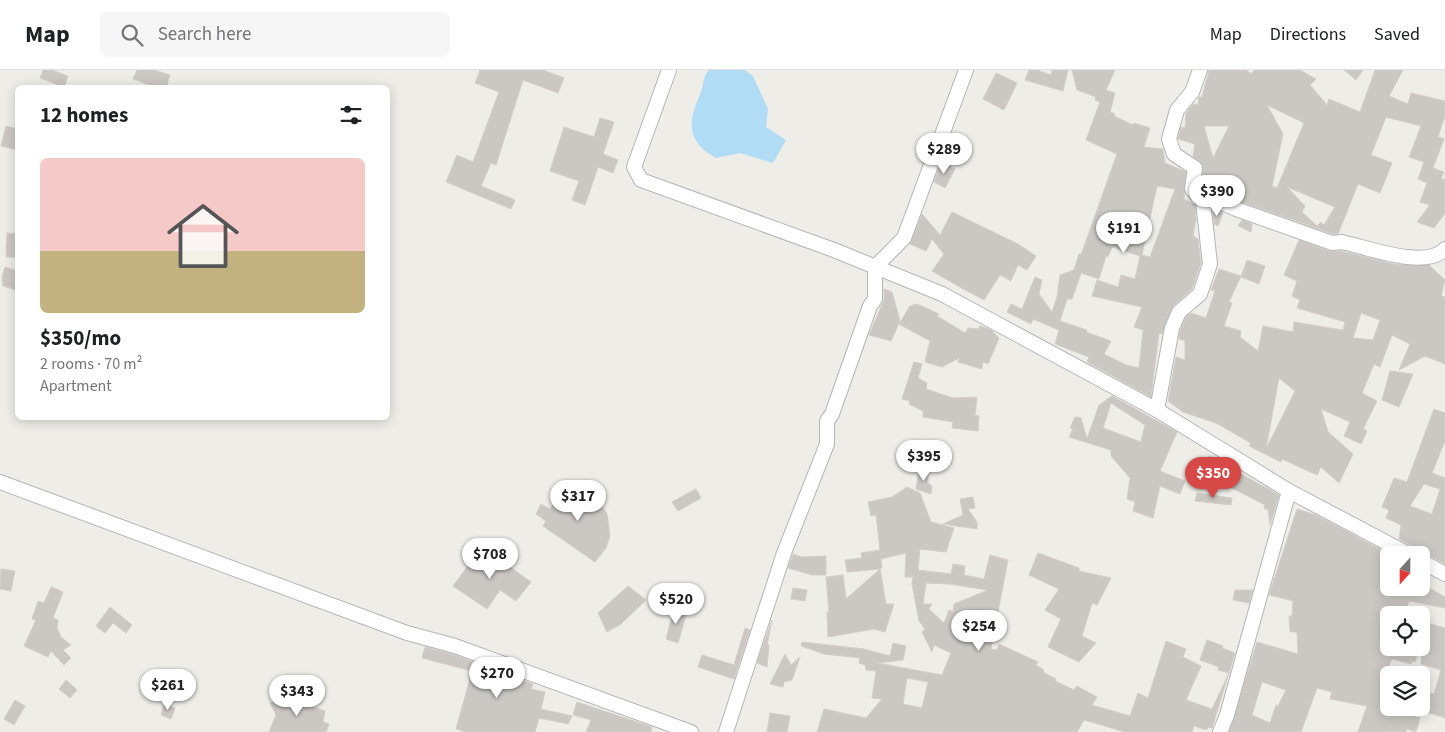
<!DOCTYPE html>
<meta charset="utf-8">
<style>
body{margin:0;font-family:"Source Sans 3",sans-serif;background:#f6f6f6;color:#202124;height:100vh;display:flex;flex-direction:column;font-size:19px;white-space:nowrap}
*{box-sizing:border-box;margin:0}
p{font-size:16px;color:#757577}
.icon{flex:none;width:28px;height:28px;fill:none;stroke:currentColor;stroke-width:2;stroke-linecap:round;stroke-linejoin:round}
.map{position:relative;flex:1;overflow:hidden}
.side{position:absolute;left:15px;top:15px;width:375px;height:335px;display:flex;flex-direction:column;background:#fff;border-radius:8px;box-shadow:0 2px 12px #0003}
.side>*{flex:none}
.needle{width:32px;rotate:201deg}
.fabs{position:absolute;left:1380px;top:476px;display:grid;gap:10px}
.fabs a{display:grid;place-items:center;width:50px;height:50px;border-radius:8px;background:#fff;box-shadow:0 2px 12px #0003;font-size:25px}
.price{position:absolute;translate:-50% -42px;padding:0 11px;border-radius:18px;background:#fff;color:#222;font-size:16px;line-height:32px;filter:drop-shadow(0 1px 2px #0008)}
.price::after{content:'';position:absolute;left:50%;top:30px;width:15px;height:11px;margin-left:-8px;background:inherit;clip-path:polygon(0 0,100% 0,50% 100%)}
.price.current{background:#d64947;color:#fff}
ul{padding:0;list-style:none}
li{display:grid;align-content:center;gap:10px;height:265px;padding:0 25px}
li+li{border-top:1px solid #e0e0e0}
li span{display:grid;place-items:center;height:155px;border-radius:8px;color:#555}
li>.icon{margin-inline-start:auto}
span .icon{width:90px;height:90px;fill:#fffc;stroke-width:1}
li b{font-size:21px}
h2{display:flex;justify-content:space-between;align-items:center;height:60px;padding:0 25px;font-size:21px}
header{display:flex;align-items:center;gap:30px;box-sizing:border-box;height:70px;padding:0 25px;background:#fff;border-bottom:1px solid #e0e0e0}
header strong{font-size:24px}
nav{display:flex;gap:28px;margin-inline-start:auto;font-size:18px}
.search{width:350px;height:45px;background:#f6f6f6;display:flex;align-items:center;gap:12px;box-sizing:border-box;padding:0 18px;border-radius:8px;color:#757577;font-size:19px}
.map>svg:first-child{display:block}
.water{fill:#b1dcf6}
.building{fill:#cbc8c4;stroke:#d3cfc7;fill-rule:evenodd}
.lines{fill:none;stroke-linecap:round;stroke-linejoin:round}
.minor-casing{stroke:#b3b5b8;stroke-width:16}
.minor{stroke:#fff;stroke-width:14}
</style>
<header>
<strong>Map</strong>
<div class="search"><svg class="icon" aria-label="search" viewBox="0 0 24 24"><circle cx="10" cy="10" r="6"/><path d="M15 15l6 6"/></svg>Search here</div>
<nav><a>Map</a><a>Directions</a><a>Saved</a></nav>
</header>
<div class="map">
<svg width="1445" height="662" viewBox="0 0 1445 662">
<rect width="100%" height="100%" fill="#efede8"/>
<path class="water" d="M 709,0 L 745,0 L 753,6 L 768,39 L 766,57 L 786,70 L 773,93 L 740,83 L 716,88 C 685,71 688,51 701,22 C 704,14 703,6 709,0 Z"/>
<g class="building">
<path d="M 43,0 L 52,0 L 68,6 L 64,17 L 40,8 Z"/>
<path d="M 137,0 L 154,0 L 170,5 L 166,18 L 158,18 L 133,9 Z"/>
<path d="M 480,0 L 543,0 L 564,8 L 558,23 L 523,10 L 496,95 L 491,93 L 481,116 L 515,130 L 511,139 L 446,112 L 457,85 L 473,92 L 499,22 L 475,13 Z"/>
<path d="M 1029,0 L 1037,0 L 1051,5 L 1052,0 L 1068,0 L 1063,21 L 1025,10 Z"/>
<path d="M 1072,0 L 1115,0 L 1106,20 L 1115,23 L 1110,42 L 1115,44 L 1114,46 L 1133,55 L 1134,53 L 1150,58 L 1144,77 L 1163,79 L 1165,93 L 1186,102 L 1184,129 L 1195,135 L 1196,150 L 1193,166 L 1198,169 L 1201,193 L 1192,219 L 1173,236 L 1162,264 L 1159,263 L 1151,327 L 1087,292 L 1089,287 L 1055,274 L 1059,260 L 1033,249 L 1031,254 L 1007,242 L 1011,234 L 1022,239 L 1035,207 L 1042,210 L 1039,224 L 1052,242 L 1057,227 L 1060,205 L 1074,200 L 1079,184 L 1081,185 L 1117,84 L 1086,70 L 1100,32 L 1095,30 L 1096,27 L 1077,20 ZM 1157,116 L 1175,119 L 1150,187 L 1142,185 ZM 1112,177 L 1140,186 L 1135,209 L 1121,205 L 1118,217 L 1097,210 L 1092,226 L 1142,237 L 1134,257 L 1143,260 L 1139,298 L 1126,295 L 1104,284 L 1111,271 L 1086,262 L 1087,260 L 1060,251 L 1067,229 L 1072,229 L 1081,203 L 1099,209 L 1106,186 L 1108,187 Z"/>
<path d="M 1209,0 L 1246,0 L 1252,4 L 1254,0 L 1300,0 L 1316,9 L 1310,15 L 1327,35 L 1329,29 L 1360,42 L 1375,0 L 1403,0 L 1389,26 L 1408,34 L 1411,23 L 1445,31 L 1445,46 L 1438,67 L 1444,69 L 1433,98 L 1444,102 L 1441,108 L 1445,110 L 1445,143 L 1434,158 L 1417,152 L 1430,135 L 1420,132 L 1427,113 L 1418,109 L 1424,92 L 1409,87 L 1421,56 L 1386,47 L 1371,85 L 1392,93 L 1380,123 L 1358,114 L 1338,164 L 1333,164 L 1239,131 L 1202,114 L 1203,95 L 1193,86 L 1195,74 L 1178,69 L 1181,57 L 1185,58 L 1186,43 L 1193,34 L 1198,35 L 1199,27 L 1202,27 ZM 1267,35 L 1304,53 L 1277,118 L 1272,116 L 1283,64 ZM 1204,56 L 1229,56 L 1213,88 ZM 1287,117 L 1335,137 L 1324,155 L 1321,152 L 1317,156 L 1302,142 L 1305,136 Z"/>
<path d="M 1344,0 L 1363,0 L 1356,10 Z"/>
<path d="M 996,3 L 1017,13 L 1004,40 L 983,29 Z"/>
<path d="M 600,48 L 614,52 L 603,84 L 618,90 L 613,103 L 598,97 L 585,135 L 572,130 L 579,111 L 550,101 L 564,57 L 594,67 Z"/>
<path d="M 6,56 L 18,59 L 18,80 L 1,76 Z"/>
<path d="M 941,92 L 955,99 L 945,118 L 934,112 Z"/>
<path d="M 1213,138 L 1223,143 L 1218,156 L 1214,154 Z"/>
<path d="M 952,142 L 1018,174 L 1036,186 L 1027,200 L 1018,195 L 1011,211 L 1000,205 L 984,230 L 958,216 L 932,201 L 944,184 L 932,169 L 926,181 L 910,174 L 922,144 L 940,165 Z"/>
<path d="M 1242,150 L 1252,154 L 1251,162 L 1238,156 Z"/>
<path d="M 7,163 L 18,164 L 17,187 L 6,187 Z"/>
<path d="M 1299,170 L 1329,181 L 1341,181 L 1394,194 L 1429,195 L 1445,210 L 1441,226 L 1445,227 L 1445,294 L 1425,286 L 1399,300 L 1410,274 L 1392,265 L 1380,297 L 1374,294 L 1362,323 L 1377,331 L 1363,359 L 1367,361 L 1361,374 L 1344,366 L 1350,352 L 1321,339 L 1328,362 L 1353,384 L 1339,413 L 1321,397 L 1317,405 L 1282,389 L 1281,392 L 1249,376 L 1251,373 L 1216,353 L 1183,342 L 1168,331 L 1176,287 L 1185,290 L 1185,271 L 1179,269 L 1180,261 L 1186,247 L 1191,243 L 1206,248 L 1215,221 L 1211,220 L 1219,199 L 1241,206 L 1229,232 L 1232,233 L 1224,256 L 1241,261 L 1240,267 L 1258,281 L 1263,256 L 1293,262 L 1294,252 L 1343,260 L 1345,252 L 1297,238 L 1300,230 L 1292,226 L 1297,211 L 1284,205 ZM 1361,243 L 1380,250 L 1373,270 L 1353,268 ZM 1279,308 L 1295,321 L 1266,379 Z"/>
<path d="M 1247,190 L 1265,196 L 1259,214 L 1241,207 Z"/>
<path d="M 5,197 L 18,201 L 16,220 L 3,216 L 2,207 Z"/>
<path d="M 884,219 L 892,222 L 900,251 L 891,271 L 869,265 L 884,230 Z"/>
<path d="M 917,234 L 939,244 L 937,246 L 965,263 L 968,258 L 978,259 L 980,256 L 991,260 L 999,268 L 988,294 L 983,292 L 982,299 L 958,292 L 959,288 L 942,297 L 925,292 L 930,271 L 899,254 L 910,236 Z"/>
<path d="M 914,292 L 922,294 L 918,308 L 927,313 L 926,319 L 953,328 L 977,327 L 975,345 L 979,346 L 978,361 L 952,358 L 953,352 L 923,347 L 923,341 L 909,334 L 910,331 L 902,329 Z"/>
<path d="M 1390,301 L 1413,304 L 1399,337 L 1382,330 Z"/>
<path d="M 1112,326 L 1177,362 L 1160,401 L 1185,411 L 1180,424 L 1160,416 L 1153,448 L 1133,441 L 1135,432 L 1127,429 L 1130,408 L 1111,386 L 1111,380 L 1069,367 L 1073,359 L 1070,358 L 1075,347 L 1081,348 L 1087,369 L 1099,335 ZM 1111,333 L 1145,355 L 1141,372 L 1103,358 Z"/>
<path d="M 1434,339 L 1445,343 L 1445,371 L 1432,403 L 1445,408 L 1445,494 L 1399,469 L 1401,455 L 1386,448 L 1389,440 L 1382,437 L 1394,408 L 1407,412 ZM 1424,414 L 1440,419 L 1432,444 L 1410,436 Z"/>
<path d="M 915,378 L 924,378 L 925,399 L 916,397 Z"/>
<path d="M 1209,386 L 1279,425 L 1270,455 L 1268,439 L 1264,439 L 1265,435 L 1201,402 Z"/>
<path d="M 919,399 L 928,401 L 928,413 L 932,416 L 931,424 L 916,419 Z"/>
<path d="M 907,417 L 920,423 L 931,452 L 954,458 L 946,482 L 920,479 L 918,500 L 951,504 L 953,494 L 965,496 L 964,505 L 984,509 L 990,485 L 1008,490 L 997,547 L 992,556 L 995,557 L 991,579 L 997,580 L 999,574 L 1038,592 L 1036,595 L 1044,600 L 1043,602 L 1056,609 L 1055,611 L 1074,620 L 1077,616 L 1097,627 L 1092,635 L 1130,646 L 1138,623 L 1148,628 L 1166,571 L 1186,579 L 1183,587 L 1201,596 L 1186,630 L 1212,639 L 1229,603 L 1218,600 L 1219,597 L 1200,590 L 1207,570 L 1223,576 L 1222,578 L 1235,583 L 1212,658 L 1209,657 L 1206,660 L 1194,656 L 1192,662 L 1125,662 L 1084,650 L 1077,662 L 817,662 L 824,639 L 866,648 L 882,629 L 872,628 L 876,601 L 866,600 L 865,595 L 859,593 L 860,588 L 824,584 L 801,576 L 802,572 L 864,579 L 890,586 L 893,573 L 906,576 L 903,590 L 877,593 L 942,605 L 951,583 L 934,575 L 932,582 L 922,562 L 925,559 L 919,551 L 912,514 L 913,507 L 905,507 L 906,483 L 881,489 L 882,498 L 880,498 L 886,534 L 894,534 L 885,562 L 874,559 L 828,567 L 827,542 L 829,542 L 826,507 L 843,505 L 846,529 L 880,499 L 847,502 L 845,490 L 862,488 L 861,483 L 880,480 L 876,445 L 871,446 L 868,432 L 892,427 ZM 926,513 L 949,514 L 988,520 L 954,534 L 953,542 L 949,540 L 944,553 L 929,539 L 932,534 L 923,534 ZM 907,608 L 928,612 L 922,638 L 903,634 Z"/>
<path d="M 570,418 L 589,423 L 600,433 L 607,444 L 610,466 L 606,478 L 595,492 L 543,456 L 546,451 L 536,444 L 541,434 L 550,439 L 563,419 Z"/>
<path d="M 696,419 L 701,428 L 678,441 L 672,432 Z"/>
<path d="M 1197,423 L 1232,428 L 1231,435 L 1195,431 Z"/>
<path d="M 973,427 L 975,438 L 968,439 L 977,452 L 977,459 L 943,454 L 963,445 L 960,429 Z"/>
<path d="M 1297,439 L 1316,445 L 1389,484 L 1389,518 L 1406,521 L 1406,518 L 1421,518 L 1421,513 L 1445,527 L 1445,538 L 1409,531 L 1404,545 L 1389,542 L 1389,578 L 1419,578 L 1415,592 L 1412,591 L 1411,594 L 1392,589 L 1382,611 L 1385,612 L 1382,624 L 1389,626 L 1389,638 L 1403,638 L 1402,643 L 1420,648 L 1416,662 L 1407,659 L 1406,662 L 1358,662 L 1367,636 L 1330,629 L 1332,622 L 1317,618 L 1301,662 L 1229,662 L 1257,572 L 1298,584 L 1297,562 L 1290,562 L 1289,546 L 1292,546 L 1293,531 L 1269,525 ZM 1262,612 L 1286,620 L 1278,636 L 1276,635 L 1270,653 L 1252,645 Z"/>
<path d="M 482,477 L 531,512 L 516,531 L 500,520 L 487,539 L 453,516 Z"/>
<path d="M 1038,483 L 1079,498 L 1079,501 L 1111,508 L 1097,535 L 1092,533 L 1082,566 L 1096,573 L 1079,592 L 1048,577 L 1061,549 L 1045,540 L 1059,519 L 1029,505 Z"/>
<path d="M 793,484 L 802,487 L 826,486 L 826,505 L 812,505 L 788,498 Z"/>
<path d="M 1,499 L 15,501 L 11,521 L 0,519 Z"/>
<path d="M 628,516 L 646,530 L 621,554 L 607,562 L 598,543 Z"/>
<path d="M 51,517 L 63,522 L 53,548 L 58,550 L 57,558 L 61,567 L 71,575 L 63,580 L 71,588 L 64,595 L 51,581 L 48,587 L 24,576 L 36,550 L 32,549 L 38,531 L 44,533 Z"/>
<path d="M 793,518 L 807,520 L 805,531 L 791,529 Z"/>
<path d="M 1235,520 L 1253,520 L 1249,533 L 1233,530 Z"/>
<path d="M 110,537 L 132,555 L 126,563 L 113,553 L 105,563 L 96,556 Z"/>
<path d="M 674,538 L 687,542 L 678,573 L 666,569 Z"/>
<path d="M 772,550 L 767,575 L 769,575 L 767,597 L 757,593 Z"/>
<path d="M 1424,552 L 1445,558 L 1445,648 L 1421,640 L 1421,620 L 1434,624 L 1441,600 L 1421,594 Z"/>
<path d="M 745,558 L 750,560 L 734,609 L 698,597 L 702,585 L 734,595 Z"/>
<path d="M 425,577 L 452,584 L 533,614 L 531,619 L 545,622 L 541,639 L 572,646 L 568,654 L 539,648 L 535,662 L 466,662 L 456,659 L 472,601 L 422,588 Z"/>
<path d="M 785,584 L 791,595 L 800,587 L 792,610 L 784,612 L 783,617 L 770,614 Z"/>
<path d="M 66,610 L 77,620 L 70,628 L 59,619 Z"/>
<path d="M 276,625 L 325,641 L 323,652 L 329,654 L 326,662 L 269,662 L 276,645 L 270,633 L 275,631 Z"/>
<path d="M 15,630 L 25,636 L 14,655 L 4,649 Z"/>
<path d="M 577,632 L 652,657 L 651,662 L 586,662 L 591,650 L 573,645 Z"/>
<path d="M 164,634 L 175,638 L 171,649 L 161,645 Z"/>
<path d="M 770,643 L 790,646 L 787,662 L 767,662 Z"/>
</g>
<g class="lines">
<g class="minor-casing">
<g id="minor">
<path d="M 669,0 L 634,97 L 641,110 L 834,180 L 942,224 L 1157,340 L 1289,421 L 1410,485"/>
<path d="M 1195,121 L 1236,139 L 1332,173 L 1342,172 C 1366,177 1426,200 1445,179"/>
<path d="M 1157,340 L 1172,258 L 1179,242 L 1200,224 L 1210,194 L 1203,131 L 1192,119 L 1195,98 L 1174,84 L 1169,69 L 1177,40 L 1192,22 L 1200,0"/>
<path d="M 0,412 L 407,563 L 455,576 L 691,662"/>
<path d="M 1421,491 L 1445,504"/>
<path d="M 726,662 L 784,483 L 827,374 L 827,351 L 832,344 L 870,236 L 875,229 L 875,197 L 904,168 L 966,0"/>
<path d="M 1220,662 L 1227,645 L 1289,421"/>
</g>
</g>
<use href="#minor" class="minor"/>
</g>
</svg>
<div class="fabs">
<a><svg class="needle" viewBox="-14 -14 28 28"><path d="M0-13l5 13h-10z" fill="#e53935"/><path d="M0 13l5-13h-10z" fill="#757577"/></svg></a>
<a><svg class="icon" aria-label="locate" viewBox="0 0 24 24"><circle cx="12" cy="12" r="6"/><path d="M12 2v4M12 18v4M2 12h4M18 12h4"/></svg></a>
<a><svg class="icon" aria-label="layers" viewBox="0 0 24 24"><path d="M12 4l9 5-9 5-9-5zM3 14l9 5 9-5"/></svg></a>
</div>
<b class="price" style="left:944px;top:105px">$289</b>
<b class="price" style="left:1217px;top:147px">$390</b>
<b class="price" style="left:1124px;top:184px">$191</b>
<b class="price" style="left:924px;top:412px">$395</b>
<b class="price current" style="left:1213px;top:429px">$350</b>
<b class="price" style="left:578px;top:452px">$317</b>
<b class="price" style="left:490px;top:510px">$708</b>
<b class="price" style="left:676px;top:555px">$520</b>
<b class="price" style="left:979px;top:582px">$254</b>
<b class="price" style="left:497px;top:629px">$270</b>
<b class="price" style="left:168px;top:641px">$261</b>
<b class="price" style="left:297px;top:647px">$343</b>
<section class="side">
<h2>12 homes<svg class="icon" aria-label="filters" viewBox="0 0 24 24"><path d="M4 7h16M4 17h16"/><circle cx="9" cy="7" r="2"/><circle cx="15" cy="17" r="2"/></svg></h2>
<ul>
<li><span style="background:linear-gradient(#f6c9c9 60%,#c2b280 0)"><svg class="icon" aria-label="home" viewBox="0 0 24 24"><path d="M3 11l9-7 9 7M6 9v11h12V9"/></svg></span><div><b>$350/mo</b><p>2 rooms · 70 m²</p><p>Apartment</p></div></li>
</ul>
</section>
</div>
